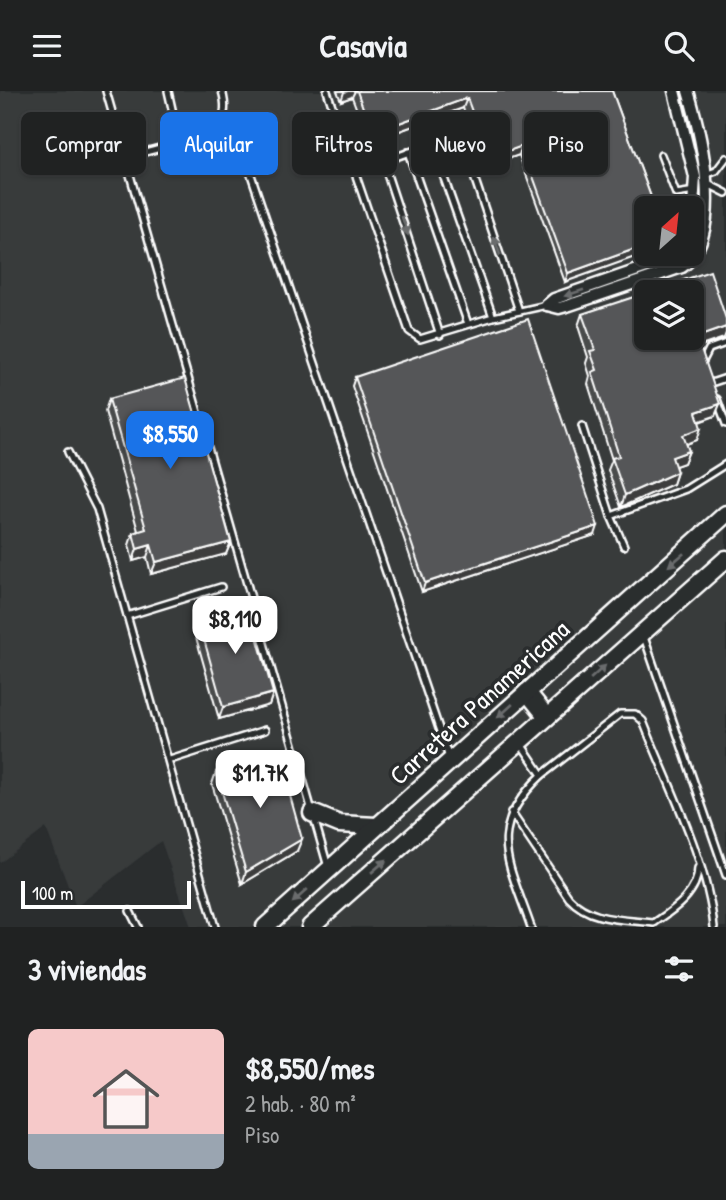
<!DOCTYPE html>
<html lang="es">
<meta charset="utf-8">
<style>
body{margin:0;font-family:"Patrick Hand",sans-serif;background:#2d2f2f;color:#f1f3f6;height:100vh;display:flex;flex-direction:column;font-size:26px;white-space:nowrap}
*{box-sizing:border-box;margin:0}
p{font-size:23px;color:#a2a4a5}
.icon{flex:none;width:38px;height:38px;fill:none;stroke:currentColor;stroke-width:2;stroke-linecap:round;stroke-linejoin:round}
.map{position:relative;height:836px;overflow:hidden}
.panel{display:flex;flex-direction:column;background:#202222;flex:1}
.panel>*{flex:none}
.hud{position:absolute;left:21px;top:21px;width:684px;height:63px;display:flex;gap:14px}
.needle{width:46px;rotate:27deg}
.controls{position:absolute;left:634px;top:105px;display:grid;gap:14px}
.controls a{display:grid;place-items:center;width:70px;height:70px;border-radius:10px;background:#202222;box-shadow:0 2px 5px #0004,0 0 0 2px #3d3f40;font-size:35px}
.scale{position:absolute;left:21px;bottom:18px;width:170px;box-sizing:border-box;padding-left:7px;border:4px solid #fff;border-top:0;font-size:19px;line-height:24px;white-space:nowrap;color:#fff;-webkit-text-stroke:5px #2a2d2e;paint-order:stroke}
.price{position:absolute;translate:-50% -60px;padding:0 16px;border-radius:14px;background:#fff;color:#222;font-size:23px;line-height:46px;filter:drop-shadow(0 2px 4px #0008)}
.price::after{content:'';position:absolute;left:50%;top:42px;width:21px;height:16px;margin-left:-10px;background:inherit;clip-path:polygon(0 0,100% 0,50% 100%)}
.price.on{background:#1a73e8;color:#fff}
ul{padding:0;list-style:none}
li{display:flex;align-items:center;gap:21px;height:175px;padding:0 28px}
li span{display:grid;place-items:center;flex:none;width:196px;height:140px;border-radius:10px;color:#555}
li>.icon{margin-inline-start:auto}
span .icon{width:84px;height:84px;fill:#fffc;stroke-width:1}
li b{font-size:30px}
h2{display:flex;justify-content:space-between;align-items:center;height:84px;padding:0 28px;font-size:30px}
.chip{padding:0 24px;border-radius:10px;background:#202222;box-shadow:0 2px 5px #0004,0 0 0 2px #3d3f40;font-size:24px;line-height:63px}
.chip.on{background:#1a73e8;color:#fff}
header{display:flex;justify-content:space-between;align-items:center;height:91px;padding:0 28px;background:#202222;font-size:32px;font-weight:800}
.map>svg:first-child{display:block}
.built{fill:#373a3b;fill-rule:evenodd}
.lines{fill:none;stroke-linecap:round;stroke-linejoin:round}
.service-casing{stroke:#fff;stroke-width:10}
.minor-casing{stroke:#fff;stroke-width:15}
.primary-casing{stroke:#fff;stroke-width:21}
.service{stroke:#2a2d2e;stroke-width:5}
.minor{stroke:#2a2d2e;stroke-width:10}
.primary{stroke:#2a2d2e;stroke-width:16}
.wall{fill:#494b4c;stroke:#fff;stroke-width:2}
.shaded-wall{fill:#3c3d3e;stroke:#fff;stroke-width:2}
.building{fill:#555758;stroke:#fff;stroke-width:2}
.oneway{fill:#6a6c6d}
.labels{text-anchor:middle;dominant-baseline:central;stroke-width:7;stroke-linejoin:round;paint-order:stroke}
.street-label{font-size:26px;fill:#fff;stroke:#2a2d2e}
</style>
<header><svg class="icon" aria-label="menu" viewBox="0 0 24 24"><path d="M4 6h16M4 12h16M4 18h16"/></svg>Casavia<svg class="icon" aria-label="search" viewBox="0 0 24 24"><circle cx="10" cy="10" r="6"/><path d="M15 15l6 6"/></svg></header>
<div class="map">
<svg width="726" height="836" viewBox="0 0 726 836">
<rect width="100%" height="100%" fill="#2a2d2e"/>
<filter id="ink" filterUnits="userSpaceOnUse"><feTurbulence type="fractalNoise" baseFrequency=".0143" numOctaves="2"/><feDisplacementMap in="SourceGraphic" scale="14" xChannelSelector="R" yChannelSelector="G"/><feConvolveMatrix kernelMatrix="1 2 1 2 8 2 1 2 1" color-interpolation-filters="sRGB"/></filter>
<g filter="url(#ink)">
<path class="built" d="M 0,0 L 726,0 L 726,836 L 191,836 L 161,750 L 76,816 L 46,737 L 0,772 ZM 646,117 L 691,117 L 691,163 L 646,163 ZM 646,201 L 691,201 L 691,247 L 646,247 Z"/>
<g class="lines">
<g class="service-casing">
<g id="service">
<path d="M 106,0 L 328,776"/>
<path d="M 168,0 L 179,49"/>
<path d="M 327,0 L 409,240 L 420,248 L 493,226 L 547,214"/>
<path d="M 432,53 L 493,226"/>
<path d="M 408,61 L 468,233"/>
<path d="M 244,63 L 449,667"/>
<path d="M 661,64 L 676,103 L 695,100"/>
<path d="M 125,66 C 147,60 205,48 219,32 C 227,23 225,10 222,0"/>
<path d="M 383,71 L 440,244"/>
<path d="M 354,81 L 432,53 L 441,50 L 456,53 L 470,74 L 519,220"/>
<path d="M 705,84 L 716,80 L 726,67"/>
<path d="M 710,94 L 726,102"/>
<path d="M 703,270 L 709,258 L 726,252"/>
<path d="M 711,292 L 726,287"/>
<path d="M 717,308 L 726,333"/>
<path d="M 582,335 L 611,425 L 624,455"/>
<path d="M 68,361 L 97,418 L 215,836"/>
<path d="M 611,425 L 686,398 L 726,373"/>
<path d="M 127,525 L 221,496"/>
<path d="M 644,546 L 726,784"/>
<path d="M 521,653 L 542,684 C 484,738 509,772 531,836"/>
<path d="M 170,669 L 265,639"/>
<path d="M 542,684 L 620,623 L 635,623 L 643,630 C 668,694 707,768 714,836"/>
<path d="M 511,721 L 569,807 C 591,831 624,828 654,832 C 673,819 698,803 698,777"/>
<path d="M 130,820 L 138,836"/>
</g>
</g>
<g class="minor-casing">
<g id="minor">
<path d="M 674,0 L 695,86 L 691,146"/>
<path d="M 547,214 L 559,217 L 570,214 L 682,176 C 726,145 701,43 688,0"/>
<path d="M 547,214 L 554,208 L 684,163"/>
</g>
</g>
<g class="primary-casing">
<g id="primary">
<path d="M 527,601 L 547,626"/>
<path d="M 312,722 L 339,733 L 376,735"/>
<path d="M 265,836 L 726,423"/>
<path d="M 310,836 L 726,468"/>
</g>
</g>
<use href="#service" class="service"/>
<use href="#minor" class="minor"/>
<use href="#primary" class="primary"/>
</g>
<g class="wall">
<path d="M 337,0 L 612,0 L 655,117 L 565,191 L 519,64 L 485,76 L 463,17 L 369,51 L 352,6 L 341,10 Z"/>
<path d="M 582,223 L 726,228 L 726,242 L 724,247 L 700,255 L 715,325 L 699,331 L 697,349 L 686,353 L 689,360 L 684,372 L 675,375 L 677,381 L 673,393 L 621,416 L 608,379 L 612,369 L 588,293 L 590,285 L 586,272 L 588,266 L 578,235 Z"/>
<path d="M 355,286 L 595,444 L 422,501 L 352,295 Z"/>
<path d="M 109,308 L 231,451 L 226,463 L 151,483 L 147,466 L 133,470 L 129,454 L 133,442 L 138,440 L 105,320 Z"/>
<path d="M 198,527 L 273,602 L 269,614 L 219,628 L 194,539 Z"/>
<path d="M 216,681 L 297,760 L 242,793 L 212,693 Z"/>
</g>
<g class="shaded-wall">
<path d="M 348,0 L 355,0 L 352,6 L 341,10 L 344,1 Z"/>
<path d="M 467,7 L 463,17 L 369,51 L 372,42 Z"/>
<path d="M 522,55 L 519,64 L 485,76 L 489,67 Z"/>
<path d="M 646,154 L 646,162 L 565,191 L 568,182 Z"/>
<path d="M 726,236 L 726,242 L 724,247 L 692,258 L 697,246 Z"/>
<path d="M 720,313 L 715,325 L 691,333 L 696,321 Z"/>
<path d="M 701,337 L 697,349 L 679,356 L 683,344 Z"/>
<path d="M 689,360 L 684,372 L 667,378 L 672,366 Z"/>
<path d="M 677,381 L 673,393 L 621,416 L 625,404 Z"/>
<path d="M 598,435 L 595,444 L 422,501 L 425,492 Z"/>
<path d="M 231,451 L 226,463 L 151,483 L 156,471 Z"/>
<path d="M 151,454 L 147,466 L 133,470 L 137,458 Z"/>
<path d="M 273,602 L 269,614 L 219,628 L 223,616 Z"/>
<path d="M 302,748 L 297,760 L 242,793 L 246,781 Z"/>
</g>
<g class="building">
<path d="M 357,0 L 612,0 L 655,117 L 646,117 L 646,154 L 568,182 L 522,55 L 489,67 L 467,7 L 372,42 Z"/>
<path d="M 710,180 L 726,228 L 726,236 L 697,246 L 720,313 L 696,321 L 701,337 L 683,344 L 689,360 L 672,366 L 677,381 L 625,404 L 612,367 L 619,365 L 592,281 L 597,279 L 590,260 L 595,259 L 582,223 L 646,202 L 646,247 L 691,247 L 691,201 L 648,201 Z"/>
<path d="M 528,228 L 598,435 L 425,492 L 355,286 Z"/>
<path d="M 185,287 L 231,451 L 156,471 L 151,454 L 137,458 L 133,442 L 146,438 L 109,308 Z"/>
<path d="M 248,514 L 273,602 L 223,616 L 198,527 Z"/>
<path d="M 279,665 L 302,748 L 246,781 L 216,681 Z"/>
</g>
<defs><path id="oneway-solid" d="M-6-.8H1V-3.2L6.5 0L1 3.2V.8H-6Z" transform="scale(1.75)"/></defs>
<g class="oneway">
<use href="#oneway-solid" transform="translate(405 135) rotate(72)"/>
<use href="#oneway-solid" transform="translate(497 155) rotate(-109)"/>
<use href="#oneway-solid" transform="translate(574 202) rotate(162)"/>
<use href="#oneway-solid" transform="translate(676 469) rotate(140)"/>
<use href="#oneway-solid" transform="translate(598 581) rotate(-42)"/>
<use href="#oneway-solid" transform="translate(505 620) rotate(138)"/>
<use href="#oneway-solid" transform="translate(379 775) rotate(-41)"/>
<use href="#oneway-solid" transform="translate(300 805) rotate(138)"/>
</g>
</g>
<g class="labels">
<g class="street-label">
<text transform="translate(479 611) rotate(-42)">Carretera Panamericana</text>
</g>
</g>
</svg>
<div class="controls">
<a><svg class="needle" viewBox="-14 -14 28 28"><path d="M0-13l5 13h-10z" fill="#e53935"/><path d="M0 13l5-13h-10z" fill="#a2a4a5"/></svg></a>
<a><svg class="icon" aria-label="layers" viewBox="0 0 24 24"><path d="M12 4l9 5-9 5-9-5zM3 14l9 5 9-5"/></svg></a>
</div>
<div class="scale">100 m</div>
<b class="price on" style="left:170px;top:380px">$8,550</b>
<b class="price" style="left:235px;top:565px">$8,110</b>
<b class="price" style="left:260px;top:719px">$11.7K</b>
<div class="hud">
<a class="chip">Comprar</a>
<a class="chip on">Alquilar</a>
<a class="chip">Filtros</a>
<a class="chip">Nuevo</a>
<a class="chip">Piso</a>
</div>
</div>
<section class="panel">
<h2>3 viviendas<svg class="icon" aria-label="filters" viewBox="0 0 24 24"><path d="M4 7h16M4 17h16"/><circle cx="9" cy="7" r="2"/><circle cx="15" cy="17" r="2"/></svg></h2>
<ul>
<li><span style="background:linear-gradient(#f6c9c9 75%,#9aa5b1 0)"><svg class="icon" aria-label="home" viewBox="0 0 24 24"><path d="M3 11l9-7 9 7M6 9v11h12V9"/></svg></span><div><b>$8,550/mes</b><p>2 hab. · 80 m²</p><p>Piso</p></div></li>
</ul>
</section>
